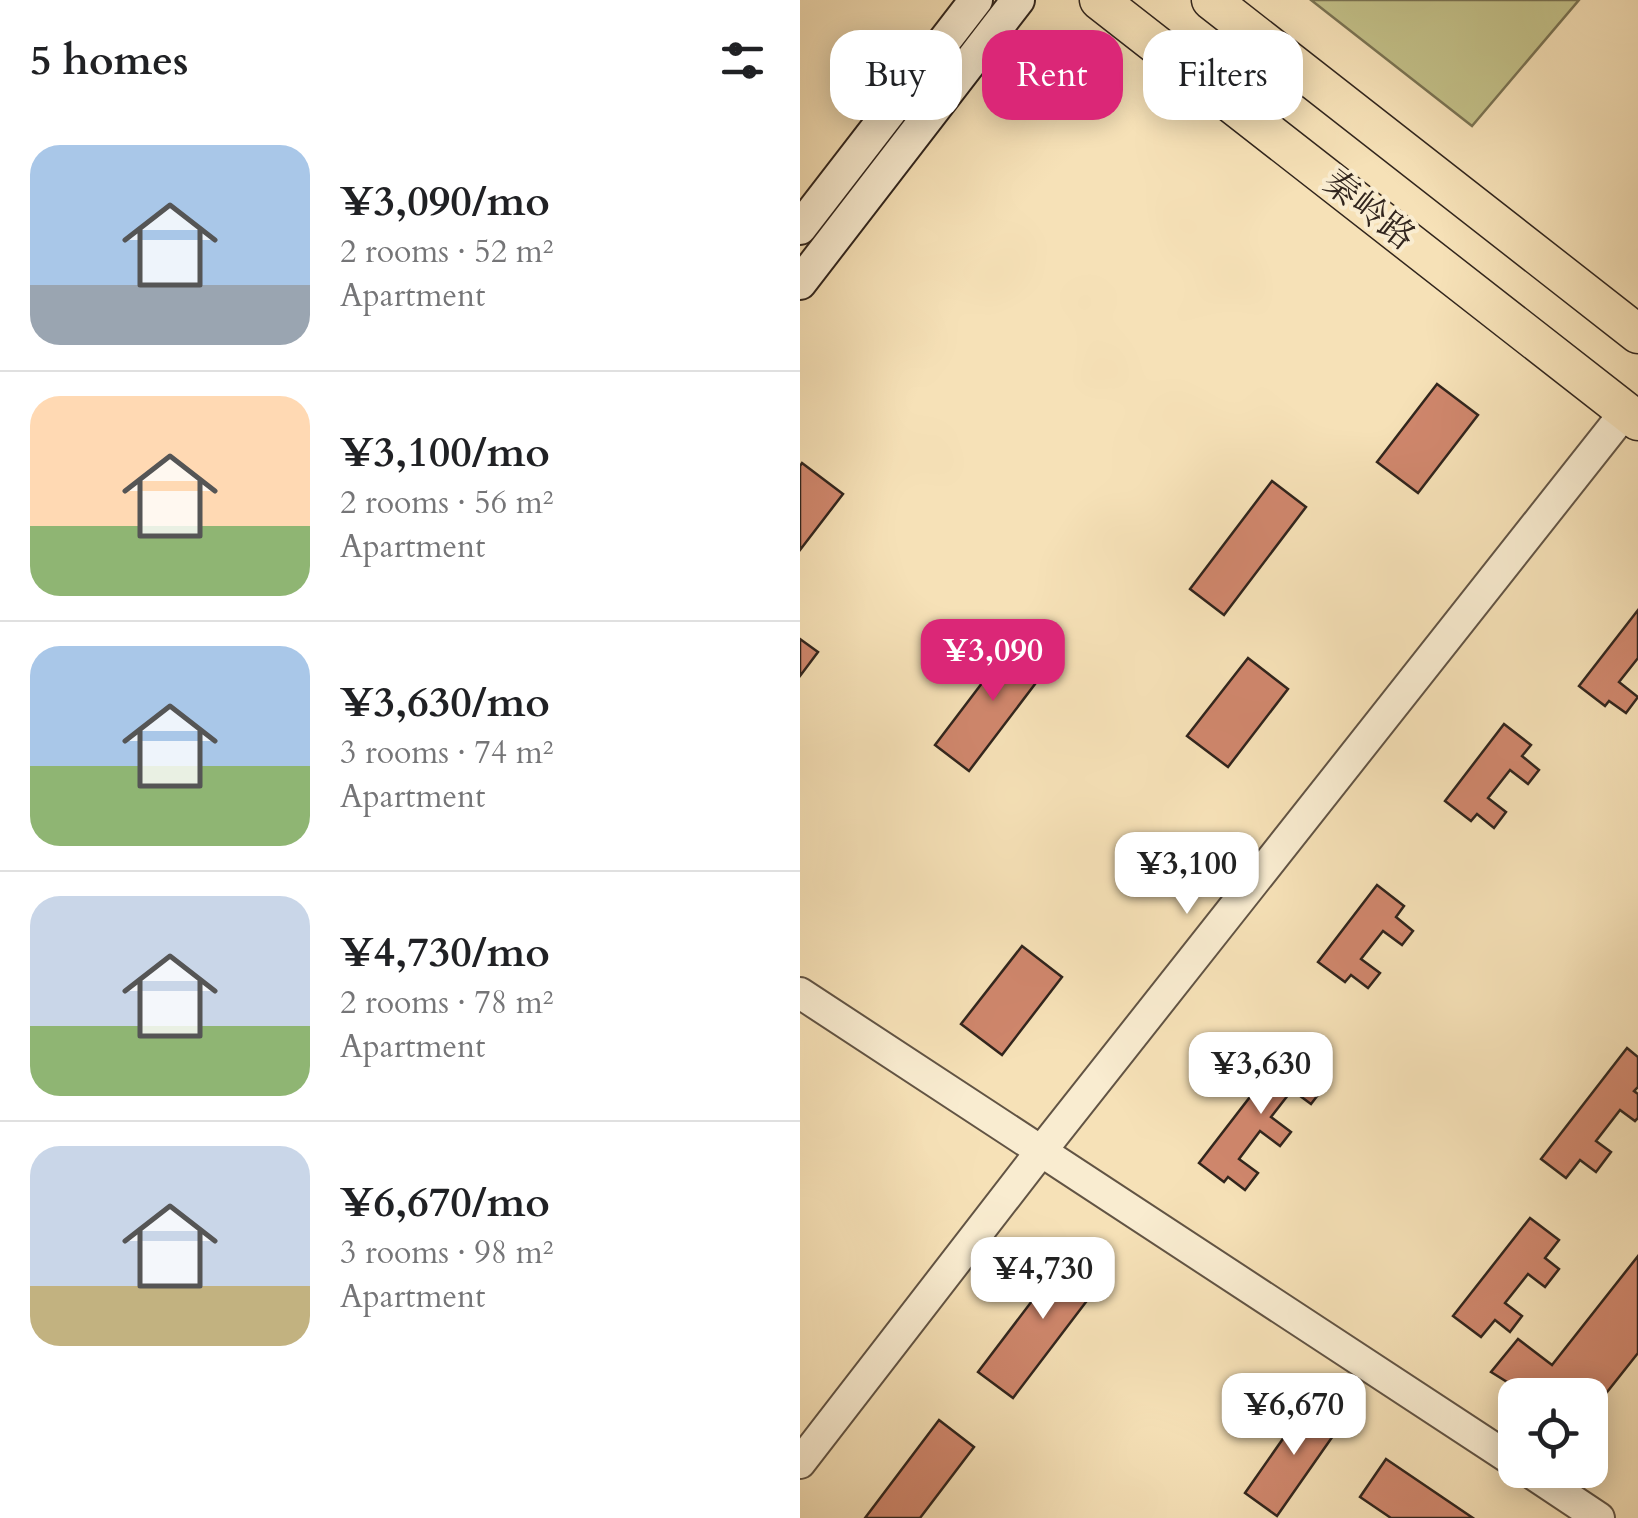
<!DOCTYPE html>
<meta charset="utf-8">
<style>
body{margin:0;font-family:Cardo,"Noto Serif SC",serif;background:#f2f2f2;color:#202124;height:100vh;display:flex;flex-direction:column;font-size:38px;white-space:nowrap}
*{box-sizing:border-box;margin:0}
p{font-size:32px;color:#757577}
.icon{flex:none;width:55px;height:55px;fill:none;stroke:currentColor;stroke-width:2;stroke-linecap:round;stroke-linejoin:round}
.map{position:relative;flex:1;overflow:hidden}
.panel{display:flex;flex-direction:column;background:#fff;width:800px}
.panel>*{flex:none}
.hud{position:absolute;left:30px;top:30px;width:658px;height:90px;display:flex;gap:20px}
.controls{position:absolute;left:698px;top:1378px;display:grid;gap:20px}
.controls a{display:grid;place-items:center;width:110px;height:110px;border-radius:20px;background:#fff;box-shadow:0 5px 25px #0003;font-size:50px}
.price{position:absolute;translate:-50% -85px;padding:0 22px;border-radius:20px;background:#fff;color:#222;font-size:32px;line-height:65px;filter:drop-shadow(0 2px 5px #0008)}
.price::after{content:'';position:absolute;left:50%;top:60px;width:30px;height:22px;margin-left:-15px;background:inherit;clip-path:polygon(0 0,100% 0,50% 100%)}
.price.current{background:#db2777;color:#fff}
ul{padding:0;list-style:none}
li{display:flex;align-items:center;gap:30px;height:250px;padding:0 30px}
li+li{border-top:2px solid #e0e0e0}
li span{display:grid;place-items:center;flex:none;width:280px;height:200px;border-radius:30px;color:#555}
li>.icon{margin-inline-start:auto}
span .icon{width:120px;height:120px;fill:#fffc;stroke-width:1}
li b{font-size:42px}
h2{display:flex;justify-content:space-between;align-items:center;height:120px;padding:0 30px;font-size:42px}
.pill{padding:0 35px;border-radius:30px;background:#fff;box-shadow:0 5px 25px #0003;font-size:35px;line-height:90px}
.pill.current{background:#db2777;color:#fff}
main{display:flex;flex:1;min-height:0}
.map>svg:first-child{display:block}
.green{fill:#c3c189;stroke:#7a7353;stroke-width:2.5}
.building{fill:#d0876d;stroke:#31251d;stroke-width:2.5}
.lines{fill:none;stroke-linecap:round;stroke-linejoin:round}
.tertiary-casing{stroke:#625444;stroke-width:34}
.secondary-casing{stroke:#31251d;stroke-width:36}
.primary-casing{stroke:#31251d;stroke-width:41}
.tertiary{stroke:#f9ecd0;stroke-width:30}
.secondary{stroke:#f9ecd0;stroke-width:32}
.primary{stroke:#f6e1b7;stroke-width:38}
.labels{text-anchor:middle;dominant-baseline:central;stroke-width:8;stroke-linejoin:round;paint-order:stroke}
.street-label{font-size:35px;fill:#31251d;stroke:#f9ecd0}
</style>
<main>
<section class="panel">
<h2>5 homes<svg class="icon" aria-label="filters" viewBox="0 0 24 24"><path d="M4 7h16M4 17h16"/><circle cx="9" cy="7" r="2"/><circle cx="15" cy="17" r="2"/></svg></h2>
<ul>
<li><span style="background:linear-gradient(#a9c7e8 70%,#9aa5b1 0)"><svg class="icon" aria-label="home" viewBox="0 0 24 24"><path d="M3 11l9-7 9 7M6 9v11h12V9"/></svg></span><div><b>¥3,090/mo</b><p>2 rooms · 52 m²</p><p>Apartment</p></div></li>
<li><span style="background:linear-gradient(#ffd9b3 65%,#8fb573 0)"><svg class="icon" aria-label="home" viewBox="0 0 24 24"><path d="M3 11l9-7 9 7M6 9v11h12V9"/></svg></span><div><b>¥3,100/mo</b><p>2 rooms · 56 m²</p><p>Apartment</p></div></li>
<li><span style="background:linear-gradient(#a9c7e8 60%,#8fb573 0)"><svg class="icon" aria-label="home" viewBox="0 0 24 24"><path d="M3 11l9-7 9 7M6 9v11h12V9"/></svg></span><div><b>¥3,630/mo</b><p>3 rooms · 74 m²</p><p>Apartment</p></div></li>
<li><span style="background:linear-gradient(#c9d6e8 65%,#8fb573 0)"><svg class="icon" aria-label="home" viewBox="0 0 24 24"><path d="M3 11l9-7 9 7M6 9v11h12V9"/></svg></span><div><b>¥4,730/mo</b><p>2 rooms · 78 m²</p><p>Apartment</p></div></li>
<li><span style="background:linear-gradient(#c9d6e8 70%,#c2b280 0)"><svg class="icon" aria-label="home" viewBox="0 0 24 24"><path d="M3 11l9-7 9 7M6 9v11h12V9"/></svg></span><div><b>¥6,670/mo</b><p>3 rooms · 98 m²</p><p>Apartment</p></div></li>
</ul>
</section>
<div class="map">
<svg width="838" height="1518" viewBox="0 0 838 1518">
<rect width="100%" height="100%" fill="#f6e1b7"/>
<filter id="stains"><feTurbulence type="fractalNoise" baseFrequency=".002" numOctaves="4"/><feColorMatrix values="0 0 0 0 .2 0 0 0 0 .09 0 0 0 0 .02 0 0 0 .5 -.17"/></filter>
<radialGradient id="worn" r=".72"><stop offset=".6" stop-color="#630" stop-opacity="0"/><stop offset="1" stop-color="#630" stop-opacity=".3"/></radialGradient>
<path class="green" d="M 511,0 L 779,0 L 672,126 Z"/>
<g class="building">
<path d="M 637,384 L 678,415 L 618,493 L 577,462 Z"/>
<path d="M 2,463 L 43,494 L 0,550 L 0,466 Z"/>
<path d="M 472,481 L 506,507 L 424,615 L 390,589 Z"/>
<path d="M 838,610 L 838,658 L 819,682 L 838,697 L 826,713 L 809,701 L 805,706 L 779,686 Z"/>
<path d="M 217,637 L 251,663 L 169,771 L 135,745 Z"/>
<path d="M 0,639 L 18,652 L 0,676 Z"/>
<path d="M 448,658 L 488,689 L 428,767 L 387,736 Z"/>
<path d="M 704,724 L 731,745 L 722,756 L 739,770 L 728,784 L 710,770 L 688,798 L 706,812 L 694,828 L 677,814 L 671,821 L 645,801 Z"/>
<path d="M 577,885 L 604,906 L 596,917 L 613,931 L 602,945 L 583,931 L 561,959 L 580,973 L 568,988 L 551,975 L 545,982 L 518,962 Z"/>
<path d="M 222,946 L 262,977 L 202,1055 L 161,1024 Z"/>
<path d="M 490,1045 L 515,1065 L 508,1075 L 524,1087 L 511,1104 L 492,1090 L 471,1117 L 491,1132 L 480,1146 L 460,1131 L 439,1159 L 458,1173 L 445,1190 L 428,1177 L 424,1182 L 399,1163 Z"/>
<path d="M 827,1048 L 838,1057 L 838,1087 L 834,1091 L 838,1094 L 838,1118 L 835,1121 L 820,1110 L 796,1141 L 811,1152 L 796,1172 L 780,1160 L 766,1178 L 741,1159 Z"/>
<path d="M 730,1218 L 759,1240 L 745,1258 L 759,1269 L 745,1287 L 728,1274 L 705,1303 L 722,1316 L 710,1332 L 695,1320 L 681,1337 L 653,1316 Z"/>
<path d="M 273,1247 L 308,1273 L 213,1398 L 178,1372 Z"/>
<path d="M 838,1256 L 838,1353 L 796,1406 L 790,1406 L 790,1395 L 728,1395 L 691,1372 L 718,1339 L 752,1365 Z"/>
<path d="M 510,1400 L 542,1423 L 477,1516 L 445,1493 Z"/>
<path d="M 139,1420 L 174,1447 L 120,1518 L 65,1518 Z"/>
<path d="M 586,1459 L 673,1518 L 591,1518 L 560,1497 Z"/>
</g>
<g class="lines">
<g class="tertiary-casing">
<g id="tertiary">
<path d="M 0,993 L 715,1462"/>
<path d="M 0,1463 L 242,1150 L 826,411"/>
<path d="M 727,1470 L 799,1518"/>
</g>
</g>
<g class="secondary-casing">
<g id="secondary">
<path d="M 0,228 L 176,0"/>
<path d="M 0,283 L 218,0"/>
</g>
</g>
<g class="primary-casing">
<g id="primary">
<path d="M 299,0 L 838,421"/>
<path d="M 411,0 L 838,334"/>
</g>
</g>
<use href="#tertiary" class="tertiary"/>
<use href="#secondary" class="secondary"/>
<use href="#primary" class="primary"/>
</g>
<g class="labels">
<g class="street-label">
<text transform="translate(569 210) rotate(38)">秦岭路</text>
</g>
</g>
<rect width="100%" height="100%" filter="url(#stains)"/>
<rect width="100%" height="100%" fill="url(#worn)"/>
</svg>
<div class="controls">
<a><svg class="icon" aria-label="locate" viewBox="0 0 24 24"><circle cx="12" cy="12" r="6"/><path d="M12 2v4M12 18v4M2 12h4M18 12h4"/></svg></a>
</div>
<b class="price current" style="left:193px;top:704px">¥3,090</b>
<b class="price" style="left:387px;top:917px">¥3,100</b>
<b class="price" style="left:461px;top:1117px">¥3,630</b>
<b class="price" style="left:243px;top:1322px">¥4,730</b>
<b class="price" style="left:494px;top:1458px">¥6,670</b>
<div class="hud">
<a class="pill">Buy</a>
<a class="pill current">Rent</a>
<a class="pill">Filters</a>
</div>
</div>
</main>
